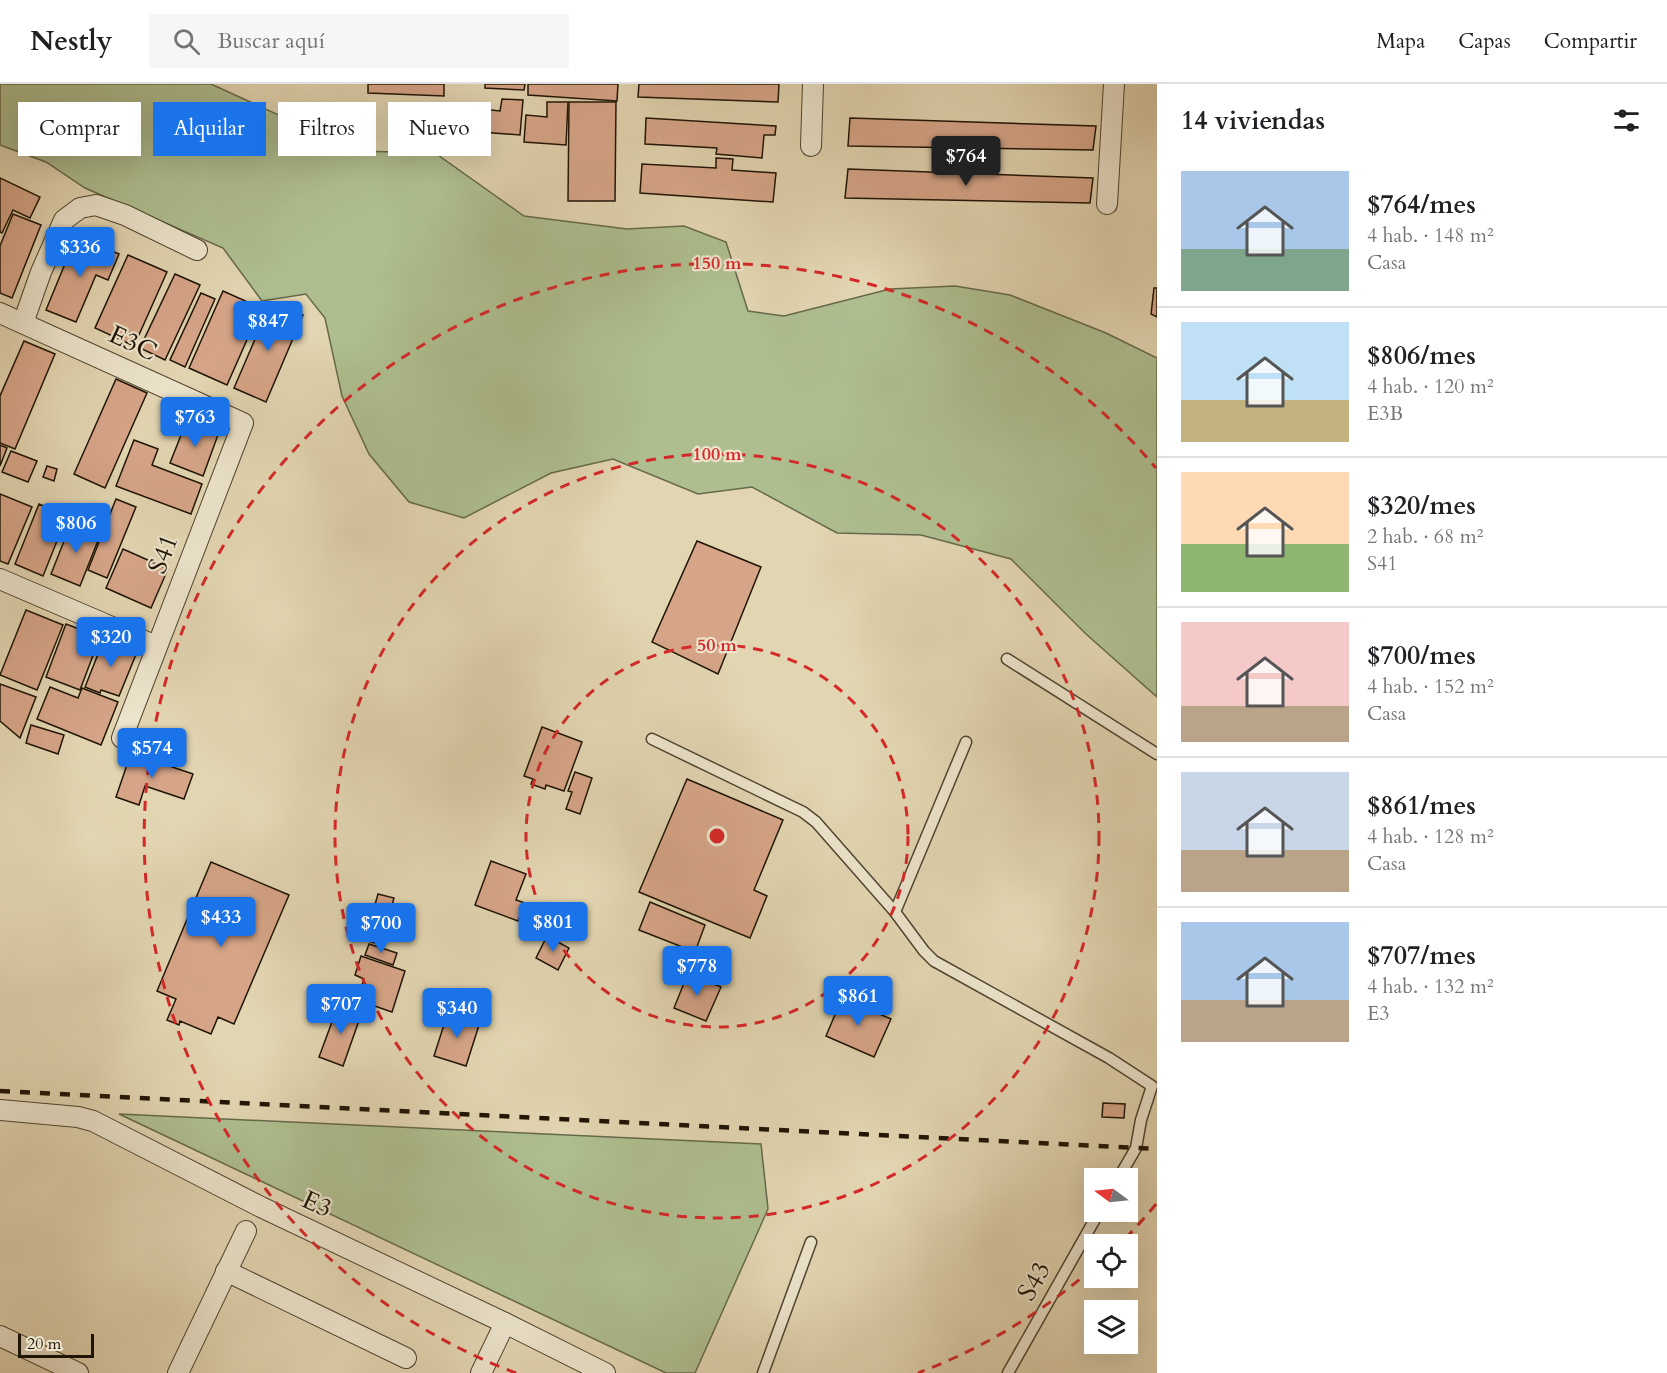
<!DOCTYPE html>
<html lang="es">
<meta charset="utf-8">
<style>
body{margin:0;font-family:Cardo,serif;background:#f6f6f6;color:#202124;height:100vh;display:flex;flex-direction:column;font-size:22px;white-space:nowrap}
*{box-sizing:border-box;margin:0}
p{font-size:20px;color:#757577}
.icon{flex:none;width:33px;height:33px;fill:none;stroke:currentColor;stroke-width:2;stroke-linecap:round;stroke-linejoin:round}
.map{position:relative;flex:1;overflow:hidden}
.sheet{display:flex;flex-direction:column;background:#fff;width:510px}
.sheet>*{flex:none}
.banner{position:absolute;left:18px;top:18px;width:570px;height:54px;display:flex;gap:12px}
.needle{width:39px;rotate:285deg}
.controls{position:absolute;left:1084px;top:1084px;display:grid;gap:12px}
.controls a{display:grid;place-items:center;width:54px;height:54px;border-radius:0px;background:#fff;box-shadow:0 6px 24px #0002;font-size:30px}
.scale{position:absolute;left:18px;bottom:15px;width:76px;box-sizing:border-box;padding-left:6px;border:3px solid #1f1405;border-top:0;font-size:16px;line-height:21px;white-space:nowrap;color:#1f1405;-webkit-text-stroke:4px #ece4cc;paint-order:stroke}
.price{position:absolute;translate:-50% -51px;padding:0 14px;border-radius:6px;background:#1a73e8;color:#fff;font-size:20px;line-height:39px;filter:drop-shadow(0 2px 3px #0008)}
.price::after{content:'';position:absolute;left:50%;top:36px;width:18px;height:14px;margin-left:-9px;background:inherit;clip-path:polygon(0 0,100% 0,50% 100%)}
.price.selected{background:#222;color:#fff}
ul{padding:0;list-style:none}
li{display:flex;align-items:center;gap:18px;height:150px;padding:0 24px}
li+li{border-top:2px solid #e0e0e0}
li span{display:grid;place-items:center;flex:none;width:168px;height:120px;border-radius:0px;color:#555}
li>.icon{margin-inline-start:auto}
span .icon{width:72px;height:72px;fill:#fffc;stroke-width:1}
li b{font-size:26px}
h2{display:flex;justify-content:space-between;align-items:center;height:72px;padding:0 24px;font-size:26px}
.chip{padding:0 21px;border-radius:0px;background:#fff;box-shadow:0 6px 24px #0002;font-size:21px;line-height:54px}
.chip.selected{background:#1a73e8;color:#fff}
header{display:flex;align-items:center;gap:36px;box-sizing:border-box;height:84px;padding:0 30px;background:#fff;border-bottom:2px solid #e0e0e0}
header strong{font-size:28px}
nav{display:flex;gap:33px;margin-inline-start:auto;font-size:21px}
.search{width:420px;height:54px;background:#f6f6f6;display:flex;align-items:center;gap:15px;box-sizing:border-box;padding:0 21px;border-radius:0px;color:#757577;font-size:22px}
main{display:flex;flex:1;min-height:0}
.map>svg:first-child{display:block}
.green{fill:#aebe8f;stroke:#66694a;stroke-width:1.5}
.building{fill:#d6a588;stroke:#1f1405;stroke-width:1.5}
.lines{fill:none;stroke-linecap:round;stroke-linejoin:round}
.lane-casing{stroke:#504430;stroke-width:13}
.street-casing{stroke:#504430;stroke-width:22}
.lane{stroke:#ece4cc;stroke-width:10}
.street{stroke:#ece4cc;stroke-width:20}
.rail{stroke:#1f1405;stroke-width:4.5;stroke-dasharray:10 10;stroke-linecap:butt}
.ring{fill:none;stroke:#d62828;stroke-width:3;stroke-dasharray:10 8}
.labels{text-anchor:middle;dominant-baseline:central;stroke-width:4.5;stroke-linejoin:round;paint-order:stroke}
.street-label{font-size:26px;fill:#1f1405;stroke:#ece4cc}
.centre{fill:#d62828;stroke:#ece4cc;stroke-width:3}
.ring-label{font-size:18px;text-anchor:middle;font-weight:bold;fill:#d62828;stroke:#ece4cc;stroke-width:4.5;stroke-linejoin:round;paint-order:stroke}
</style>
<header>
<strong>Nestly</strong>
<div class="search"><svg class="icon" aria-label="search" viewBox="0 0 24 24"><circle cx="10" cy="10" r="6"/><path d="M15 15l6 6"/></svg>Buscar aquí</div>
<nav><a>Mapa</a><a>Capas</a><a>Compartir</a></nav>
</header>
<main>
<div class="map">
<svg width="1157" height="1289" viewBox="0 0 1157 1289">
<rect width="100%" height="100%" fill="#e2d5b1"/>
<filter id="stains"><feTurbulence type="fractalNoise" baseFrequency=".00333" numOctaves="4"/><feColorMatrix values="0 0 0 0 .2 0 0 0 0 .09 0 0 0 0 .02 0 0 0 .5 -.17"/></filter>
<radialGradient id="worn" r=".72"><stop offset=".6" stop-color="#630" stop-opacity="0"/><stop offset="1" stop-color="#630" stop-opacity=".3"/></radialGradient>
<g class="green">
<path d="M 0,0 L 211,0 L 357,67 L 435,69 L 524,132 L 627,145 L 684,142 L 726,158 L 748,227 L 784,232 L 890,205 L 955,202 L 1010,211 L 1106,249 L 1157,274 L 1157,613 L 1086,550 L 1011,475 L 921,451 L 837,449 L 752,403 L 698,410 L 613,375 L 551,389 L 464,434 L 409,418 L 369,370 L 342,312 L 325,234 L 306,210 L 262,217 L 223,164 L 85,104 L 46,78 L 0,61 Z"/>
<path d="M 119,1030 L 761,1060 L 768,1125 L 695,1289 L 666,1289 Z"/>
</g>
<g class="building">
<path d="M 368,0 L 444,0 L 444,12 L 368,9 Z"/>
<path d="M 485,0 L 525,0 L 524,6 L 485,4 Z"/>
<path d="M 528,0 L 618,0 L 617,17 L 528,11 Z"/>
<path d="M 639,0 L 779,0 L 778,18 L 638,13 Z"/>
<path d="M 502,15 L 523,16 L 520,51 L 480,48 L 482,25 L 500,27 Z"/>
<path d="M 547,18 L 568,18 L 566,61 L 524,58 L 526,31 L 547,33 Z"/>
<path d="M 569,18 L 616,18 L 615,117 L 568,117 Z"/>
<path d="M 646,34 L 776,42 L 775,51 L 764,51 L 762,74 L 716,70 L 717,64 L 645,60 Z"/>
<path d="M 850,34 L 1096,42 L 1093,66 L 848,62 Z"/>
<path d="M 716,74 L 733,75 L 732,86 L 776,89 L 773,118 L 640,109 L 642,80 L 716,84 Z"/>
<path d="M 848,85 L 1093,94 L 1090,119 L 845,114 Z"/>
<path d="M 0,94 L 40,113 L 30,134 L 13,126 L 2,149 L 0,148 Z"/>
<path d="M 13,130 L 41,141 L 12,214 L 0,209 L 0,162 Z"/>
<path d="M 76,153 L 119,170 L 108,196 L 96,191 L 76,238 L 46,226 Z"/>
<path d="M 128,171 L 167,188 L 134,262 L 95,244 Z"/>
<path d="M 175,190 L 200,201 L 165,276 L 140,264 Z"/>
<path d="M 1154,204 L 1157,204 L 1157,233 L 1151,230 Z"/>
<path d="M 223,207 L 261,224 L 227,301 L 189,284 Z"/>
<path d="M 201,209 L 215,215 L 185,283 L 170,276 Z"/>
<path d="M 271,218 L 303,231 L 266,318 L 234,304 Z"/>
<path d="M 24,257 L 55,270 L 15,365 L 0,359 L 0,312 Z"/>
<path d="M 116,295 L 147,309 L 105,404 L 74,390 Z"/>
<path d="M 187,336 L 219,348 L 203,392 L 170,379 Z"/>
<path d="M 134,356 L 158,365 L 152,381 L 202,400 L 191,430 L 116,402 Z"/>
<path d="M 0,361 L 7,364 L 0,382 Z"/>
<path d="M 11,367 L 37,377 L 28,398 L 2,388 Z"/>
<path d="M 47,382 L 57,385 L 54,397 L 43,393 Z"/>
<path d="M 0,410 L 32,423 L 8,480 L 0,477 Z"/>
<path d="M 116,415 L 136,423 L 107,494 L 88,486 Z"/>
<path d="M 39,420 L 67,432 L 43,492 L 15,480 Z"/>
<path d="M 72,437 L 101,449 L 80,502 L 51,490 Z"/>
<path d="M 697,457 L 761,483 L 718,590 L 652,558 Z"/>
<path d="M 123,465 L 168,485 L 151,524 L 106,504 Z"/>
<path d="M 26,526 L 63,541 L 37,606 L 0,591 Z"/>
<path d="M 66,540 L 100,553 L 80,606 L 46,593 Z"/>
<path d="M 104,555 L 137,568 L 119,612 L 101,606 L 100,609 L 85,603 Z"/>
<path d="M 0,600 L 36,613 L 20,654 L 0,637 Z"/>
<path d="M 50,603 L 78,614 L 82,604 L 118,618 L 101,661 L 37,635 Z"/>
<path d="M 31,641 L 64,651 L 58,670 L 26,659 Z"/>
<path d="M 542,643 L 582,658 L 564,707 L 546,701 L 545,705 L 531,700 L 533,695 L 524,692 Z"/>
<path d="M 131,669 L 193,690 L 184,715 L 145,702 L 139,721 L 116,713 Z"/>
<path d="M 575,688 L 592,694 L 580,730 L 566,725 L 572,708 L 568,707 Z"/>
<path d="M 687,695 L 783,736 L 754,806 L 767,812 L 750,854 L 639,808 Z"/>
<path d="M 491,777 L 526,790 L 516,816 L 525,819 L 518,837 L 475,821 Z"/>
<path d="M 211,778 L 289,811 L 234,940 L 218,933 L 211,950 L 180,937 L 179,941 L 167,936 L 176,915 L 157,907 Z"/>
<path d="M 378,810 L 394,814 L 381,861 L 365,856 Z"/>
<path d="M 650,818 L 705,841 L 695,868 L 639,846 Z"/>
<path d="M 547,852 L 569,864 L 558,886 L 536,874 Z"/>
<path d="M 369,860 L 397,869 L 393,881 L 365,871 Z"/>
<path d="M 361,872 L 405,887 L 392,928 L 357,916 L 364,895 L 355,891 Z"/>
<path d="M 688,889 L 721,903 L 706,937 L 674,924 Z"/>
<path d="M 842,914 L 891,935 L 874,973 L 826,952 Z"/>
<path d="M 339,919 L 362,928 L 343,982 L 319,973 Z"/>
<path d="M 448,928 L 480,938 L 466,982 L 434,972 Z"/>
<path d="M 1103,1019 L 1125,1020 L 1124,1034 L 1102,1033 Z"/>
</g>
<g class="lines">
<g class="lane-casing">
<g id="lane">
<path d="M 1007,575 L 1157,670"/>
<path d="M 652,655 L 803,728 L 816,738 L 895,828 L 924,867 L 934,877 L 1109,974 L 1152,1002 L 1141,1036 L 1136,1064 L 1118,1095"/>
<path d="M 895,828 L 966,658"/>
<path d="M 763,1289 L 811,1158"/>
<path d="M 1008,1289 L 1099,1128"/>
</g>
</g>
<g class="street-casing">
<g id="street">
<path d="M 811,62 L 813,0"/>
<path d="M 1107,120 L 1114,0"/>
<path d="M 0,229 L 243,339 L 122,654"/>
<path d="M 23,239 L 41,188 L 64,136 L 80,124 L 96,121 L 125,131 L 197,166"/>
<path d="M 0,495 L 156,562"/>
<path d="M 0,1026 L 78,1033 L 93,1037 L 261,1123 L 505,1239 L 605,1289"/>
<path d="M 226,1187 L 406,1274"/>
<path d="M 0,1252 L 78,1289"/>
<path d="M 178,1289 L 246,1147"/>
<path d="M 481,1289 L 505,1239"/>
</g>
</g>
<use href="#lane" class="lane"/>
<use href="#street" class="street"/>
<path class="rail" d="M 0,1007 L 1157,1065"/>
</g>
<g class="ring">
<circle cx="717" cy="752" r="191"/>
<circle cx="717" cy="752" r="382"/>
<path d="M1156 1120A573 573 0 0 1 1119 1161M1093 1184A573 573 0 0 1 918 1289M516 1289A573 573 0 1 1 1156 384"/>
</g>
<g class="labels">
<g class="street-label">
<text transform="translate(133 259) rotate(25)">E3C</text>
<text transform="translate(163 470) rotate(-69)">S41</text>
<text transform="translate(317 1120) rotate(25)">E3</text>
<text transform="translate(1034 1197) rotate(-60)">S43</text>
</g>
</g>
<circle cx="717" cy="752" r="9" class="centre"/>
<g class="ring-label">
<text x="717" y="185">150 m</text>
<text x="717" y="376">100 m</text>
<text x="717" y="567">50 m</text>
</g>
<rect width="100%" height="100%" filter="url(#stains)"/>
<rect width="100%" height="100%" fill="url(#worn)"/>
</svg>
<div class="controls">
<a><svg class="needle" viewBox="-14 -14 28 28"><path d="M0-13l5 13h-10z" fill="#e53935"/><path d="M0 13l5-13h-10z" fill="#757577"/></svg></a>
<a><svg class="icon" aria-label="locate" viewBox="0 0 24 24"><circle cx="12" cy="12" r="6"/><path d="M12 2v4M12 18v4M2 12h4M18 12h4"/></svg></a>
<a><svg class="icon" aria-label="layers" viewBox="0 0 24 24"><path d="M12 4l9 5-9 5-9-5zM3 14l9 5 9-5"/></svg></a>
</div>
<div class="scale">20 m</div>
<b class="price selected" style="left:966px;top:103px">$764</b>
<b class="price" style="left:80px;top:194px">$336</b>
<b class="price" style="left:268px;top:268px">$847</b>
<b class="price" style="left:195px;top:364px">$763</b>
<b class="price" style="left:76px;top:470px">$806</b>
<b class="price" style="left:111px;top:584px">$320</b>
<b class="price" style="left:152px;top:695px">$574</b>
<b class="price" style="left:221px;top:864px">$433</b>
<b class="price" style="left:553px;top:869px">$801</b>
<b class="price" style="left:381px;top:870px">$700</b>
<b class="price" style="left:697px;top:913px">$778</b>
<b class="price" style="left:858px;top:943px">$861</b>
<b class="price" style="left:341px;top:951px">$707</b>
<b class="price" style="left:457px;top:955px">$340</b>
<div class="banner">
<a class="chip">Comprar</a>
<a class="chip selected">Alquilar</a>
<a class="chip">Filtros</a>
<a class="chip">Nuevo</a>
</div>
</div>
<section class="sheet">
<h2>14 viviendas<svg class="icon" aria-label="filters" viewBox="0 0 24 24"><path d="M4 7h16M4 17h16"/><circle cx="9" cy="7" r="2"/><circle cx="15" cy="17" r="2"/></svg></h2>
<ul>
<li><span style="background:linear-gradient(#a9c7e8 65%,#7fa58c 0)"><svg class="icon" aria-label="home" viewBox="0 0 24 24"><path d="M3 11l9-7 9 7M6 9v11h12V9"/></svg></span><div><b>$764/mes</b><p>4 hab. · 148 m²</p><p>Casa</p></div></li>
<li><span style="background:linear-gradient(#bfe0f5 65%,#c2b280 0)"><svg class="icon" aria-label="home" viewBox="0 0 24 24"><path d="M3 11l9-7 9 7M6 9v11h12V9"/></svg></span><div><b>$806/mes</b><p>4 hab. · 120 m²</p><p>E3B</p></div></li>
<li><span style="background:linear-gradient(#ffd9b3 60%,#8fb573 0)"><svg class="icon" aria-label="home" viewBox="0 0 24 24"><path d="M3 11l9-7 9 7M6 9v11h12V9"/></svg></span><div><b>$320/mes</b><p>2 hab. · 68 m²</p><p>S41</p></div></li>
<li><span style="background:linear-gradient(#f6c9c9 70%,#b9a48a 0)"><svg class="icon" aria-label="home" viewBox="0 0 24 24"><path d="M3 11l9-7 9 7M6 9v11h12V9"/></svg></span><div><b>$700/mes</b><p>4 hab. · 152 m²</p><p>Casa</p></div></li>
<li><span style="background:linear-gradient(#c9d6e8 65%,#b9a48a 0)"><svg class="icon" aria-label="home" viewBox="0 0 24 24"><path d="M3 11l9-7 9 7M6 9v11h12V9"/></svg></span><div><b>$861/mes</b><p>4 hab. · 128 m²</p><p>Casa</p></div></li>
<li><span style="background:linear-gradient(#a9c7e8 65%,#b9a48a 0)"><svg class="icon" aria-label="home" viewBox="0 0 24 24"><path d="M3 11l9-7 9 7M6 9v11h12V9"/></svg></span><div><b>$707/mes</b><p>4 hab. · 132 m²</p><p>E3</p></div></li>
</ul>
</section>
</main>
